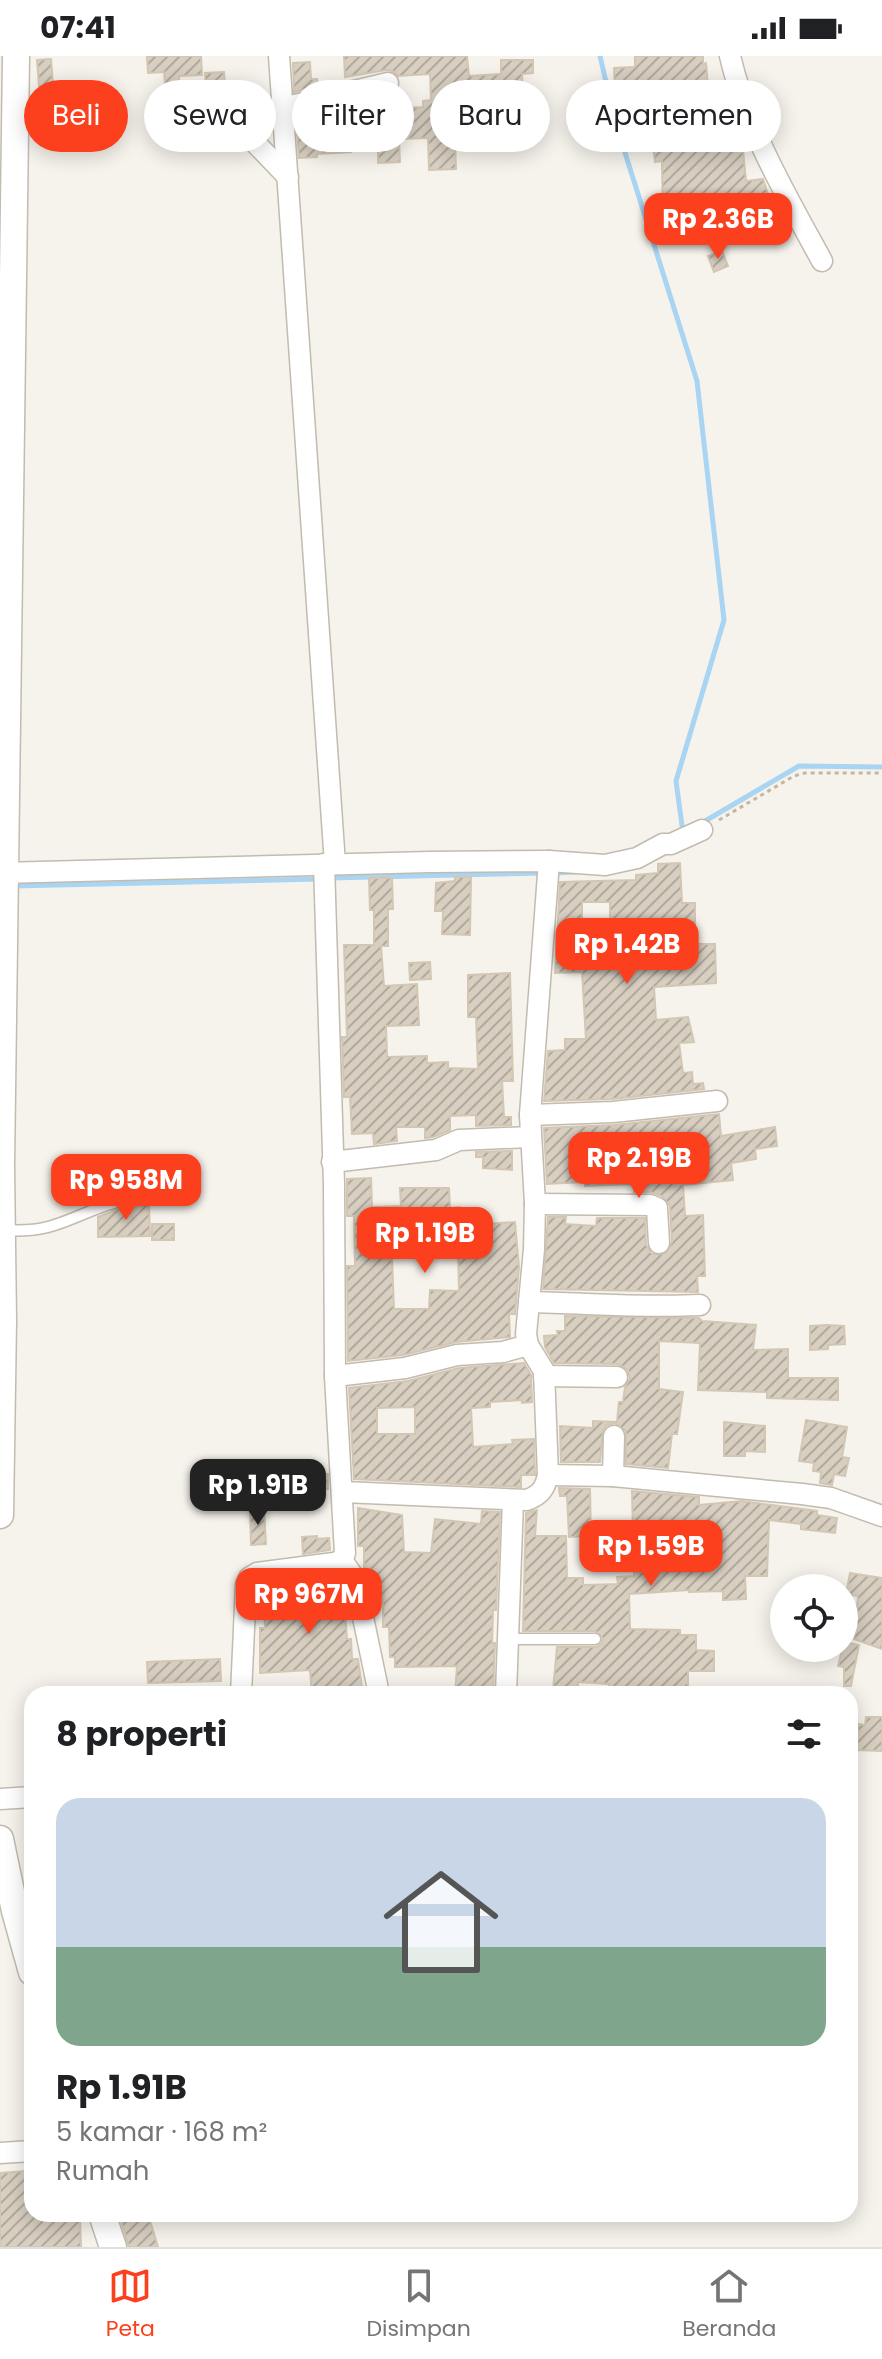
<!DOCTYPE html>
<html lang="id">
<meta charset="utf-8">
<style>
body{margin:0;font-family:Poppins,sans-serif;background:#f6f6f6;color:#202124;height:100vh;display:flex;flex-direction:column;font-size:30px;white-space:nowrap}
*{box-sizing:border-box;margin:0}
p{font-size:26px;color:#757577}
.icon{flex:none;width:44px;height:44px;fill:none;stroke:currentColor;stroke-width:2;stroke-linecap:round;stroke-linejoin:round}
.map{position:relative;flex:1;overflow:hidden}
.panel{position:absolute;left:24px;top:1630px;width:834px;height:536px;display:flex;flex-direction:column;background:#fff;border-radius:24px;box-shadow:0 4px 20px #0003}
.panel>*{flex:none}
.banner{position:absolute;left:24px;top:24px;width:834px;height:72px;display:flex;gap:16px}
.controls{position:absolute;left:770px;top:1518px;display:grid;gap:16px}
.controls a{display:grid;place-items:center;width:88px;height:88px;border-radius:50%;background:#fff;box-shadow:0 4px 20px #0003;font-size:40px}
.price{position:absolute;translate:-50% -68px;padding:0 18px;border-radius:16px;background:#fc3f1d;color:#fff;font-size:26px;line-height:52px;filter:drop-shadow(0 2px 4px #0008)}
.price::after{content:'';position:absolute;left:50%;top:48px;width:24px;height:18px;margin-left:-12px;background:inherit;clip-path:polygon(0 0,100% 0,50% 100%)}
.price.active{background:#222;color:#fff}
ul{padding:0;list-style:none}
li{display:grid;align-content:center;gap:16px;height:424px;padding:0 32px}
li span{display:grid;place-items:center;height:248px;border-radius:24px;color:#555}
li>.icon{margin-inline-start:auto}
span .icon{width:144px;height:144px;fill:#fffc;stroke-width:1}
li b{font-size:34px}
h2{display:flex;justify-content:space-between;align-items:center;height:96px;padding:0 32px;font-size:34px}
.tag{padding:0 28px;border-radius:36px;background:#fff;box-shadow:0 4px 20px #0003;font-size:28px;line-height:72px}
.tag.active{background:#fc3f1d;color:#fff}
.status{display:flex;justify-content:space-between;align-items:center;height:56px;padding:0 40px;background:#fff;direction:ltr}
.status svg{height:22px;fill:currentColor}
.tab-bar{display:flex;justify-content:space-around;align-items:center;height:112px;border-top:2px solid #e0e0e0;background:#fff;font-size:22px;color:#757577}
.tab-bar a{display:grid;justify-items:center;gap:4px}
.tab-bar .active{color:#fc3f1d}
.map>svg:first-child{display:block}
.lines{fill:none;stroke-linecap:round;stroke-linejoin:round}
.stream{stroke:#a9d4f2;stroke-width:5}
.building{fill:url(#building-hatch);stroke:#d3c7b4;stroke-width:2;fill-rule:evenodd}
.service-casing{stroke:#c2bbae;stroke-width:13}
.minor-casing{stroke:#c2bbae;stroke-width:23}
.tertiary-casing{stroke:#c2bbae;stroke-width:29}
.path{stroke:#c4b79f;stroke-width:3;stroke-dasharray:4 4;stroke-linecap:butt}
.service{stroke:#fff;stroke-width:10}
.minor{stroke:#fff;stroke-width:20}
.tertiary{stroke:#fff;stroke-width:26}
</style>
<div class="status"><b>07:41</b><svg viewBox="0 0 49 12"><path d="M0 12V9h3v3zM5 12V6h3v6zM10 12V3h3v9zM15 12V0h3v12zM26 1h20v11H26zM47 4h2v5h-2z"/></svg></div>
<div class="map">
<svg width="882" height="2191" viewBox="0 0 882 2191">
<defs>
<pattern id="building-hatch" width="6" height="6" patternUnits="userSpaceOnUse" patternTransform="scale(2)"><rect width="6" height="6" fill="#d8cfc1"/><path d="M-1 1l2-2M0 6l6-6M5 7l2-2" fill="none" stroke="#b1aa9e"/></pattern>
</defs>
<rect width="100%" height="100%" fill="#f6f3ec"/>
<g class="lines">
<g class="stream">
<path d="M 600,0 L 615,65 L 697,325 L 724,564 L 676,725 L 683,777"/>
<path d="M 700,768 L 799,710 L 882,711"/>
<path d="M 553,817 L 575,816"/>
<path d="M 329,822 L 543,817"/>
<path d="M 13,830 L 319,823"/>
</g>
</g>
<g class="building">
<path d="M 147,0 L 201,0 L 202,19 L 179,20 L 179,27 L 165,28 L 164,16 L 148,17 Z"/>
<path d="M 344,0 L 467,0 L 469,20 L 501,18 L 501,4 L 533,4 L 533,17 L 522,18 L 523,44 L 531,44 L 532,60 L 512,60 L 513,70 L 489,71 L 489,84 L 455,86 L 456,113 L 429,114 L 428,82 L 399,83 L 400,106 L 378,107 L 378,91 L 350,92 L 351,96 L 317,98 L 317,101 L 299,102 L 296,62 L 354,48 L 387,46 L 388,53 L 423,51 L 423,45 L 431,44 L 430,18 L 398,20 L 392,15 L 386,14 L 345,21 Z"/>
<path d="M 635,0 L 703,0 L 703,8 L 706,7 L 712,77 L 741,74 L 746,125 L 763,123 L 770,144 L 774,143 L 777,150 L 780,168 L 735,175 L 735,177 L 722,180 L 721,172 L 663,173 L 662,105 L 655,106 L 646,35 L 615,36 L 614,12 L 635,11 Z"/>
<path d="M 51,3 L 53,28 L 39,30 L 37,4 Z"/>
<path d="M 310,6 L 311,23 L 317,23 L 318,30 L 294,36 L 293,7 Z"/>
<path d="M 224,16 L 226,39 L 260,36 L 261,53 L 241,54 L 242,57 L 235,58 L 228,63 L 228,56 L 207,56 L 205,17 Z"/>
<path d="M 722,195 L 728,210 L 714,216 L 708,200 Z"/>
<path d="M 680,807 L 682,847 L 695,847 L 695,888 L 715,888 L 716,927 L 654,931 L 656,964 L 688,961 L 694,986 L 679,987 L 683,1017 L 692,1016 L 693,1028 L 703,1027 L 704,1033 L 612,1043 L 544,1045 L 548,995 L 565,994 L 565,983 L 586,983 L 582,916 L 555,917 L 560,826 L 636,824 L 636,819 L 658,817 L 658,808 ZM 582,846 L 610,846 L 610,876 L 582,877 Z"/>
<path d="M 455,821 L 471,821 L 470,879 L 442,878 L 443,855 L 435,855 L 436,827 L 455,825 Z"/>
<path d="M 369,822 L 392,822 L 393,853 L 388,853 L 388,890 L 381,890 L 384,930 L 417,928 L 419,969 L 386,970 L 387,1001 L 427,1000 L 427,1007 L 448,1006 L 448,1012 L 478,1013 L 476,961 L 468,961 L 468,919 L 510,917 L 513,1025 L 502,1025 L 504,1061 L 511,1061 L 511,1069 L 476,1070 L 476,1059 L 450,1060 L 450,1074 L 433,1081 L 425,1082 L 425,1071 L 396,1071 L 397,1085 L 374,1088 L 373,1077 L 352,1078 L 350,1041 L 344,1041 L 342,981 L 347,981 L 344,889 L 374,889 L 374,854 L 370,854 Z"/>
<path d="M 430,906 L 431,923 L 410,924 L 409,907 Z"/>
<path d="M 719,1058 L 721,1080 L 775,1071 L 777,1090 L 755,1093 L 756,1103 L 731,1107 L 733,1124 L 683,1129 L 685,1160 L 703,1159 L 705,1220 L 697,1220 L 698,1236 L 543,1233 L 548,1161 L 566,1161 L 565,1168 L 596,1170 L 597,1162 L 645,1162 L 646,1189 L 652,1198 L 665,1198 L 672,1186 L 670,1150 L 662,1140 L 651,1136 L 634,1136 L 634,1128 L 585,1130 L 585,1126 L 547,1128 L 544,1072 L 614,1069 Z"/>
<path d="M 512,1095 L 512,1114 L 483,1112 L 483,1101 L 476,1101 L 476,1096 Z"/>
<path d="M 371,1122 L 372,1151 L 401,1150 L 400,1132 L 449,1132 L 450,1152 L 460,1151 L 461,1170 L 515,1166 L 519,1211 L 515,1258 L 509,1258 L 510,1281 L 456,1286 L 403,1299 L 348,1305 L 347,1210 L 355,1210 L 354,1160 L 347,1160 L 347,1123 ZM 443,1194 L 444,1197 L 458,1196 L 459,1235 L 430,1234 L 429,1253 L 394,1253 L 392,1202 L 411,1201 L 411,1195 Z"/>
<path d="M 122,1148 L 149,1148 L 150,1180 L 98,1181 L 98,1161 L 117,1154 Z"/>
<rect x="152" y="1168" width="22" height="16"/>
<path d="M 565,1260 L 699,1262 L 702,1265 L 756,1269 L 753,1294 L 788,1293 L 788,1322 L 838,1322 L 838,1344 L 767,1342 L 767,1336 L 698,1334 L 700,1287 L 659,1285 L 659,1333 L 683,1336 L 677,1378 L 672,1378 L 668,1412 L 626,1408 L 626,1375 L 615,1367 L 607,1369 L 603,1374 L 600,1406 L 561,1406 L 560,1370 L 593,1372 L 593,1365 L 617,1366 L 619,1346 L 623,1346 L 625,1331 L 630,1322 L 628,1314 L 618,1308 L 554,1307 L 545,1291 L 544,1280 L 558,1279 L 557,1275 L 565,1275 Z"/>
<path d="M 827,1269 L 844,1270 L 845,1288 L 828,1289 L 828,1293 L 810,1294 L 810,1270 Z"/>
<path d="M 524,1307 L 531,1319 L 532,1346 L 522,1347 L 522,1344 L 490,1346 L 490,1351 L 471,1352 L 473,1391 L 513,1388 L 512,1384 L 534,1383 L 535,1419 L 521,1419 L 521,1431 L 354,1423 L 349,1332 L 408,1325 L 459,1312 ZM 415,1351 L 415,1378 L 377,1378 L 377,1352 Z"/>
<path d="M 806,1364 L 847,1371 L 842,1401 L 849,1402 L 845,1420 L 834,1418 L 832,1429 L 820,1427 L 821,1416 L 813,1415 L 814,1407 L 799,1405 Z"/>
<path d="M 724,1366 L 765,1370 L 765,1396 L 745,1395 L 745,1400 L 724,1400 Z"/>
<path d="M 304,1418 L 328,1418 L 328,1433 L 305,1434 Z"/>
<path d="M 559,1432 L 590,1433 L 591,1480 L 569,1481 L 567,1440 L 560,1440 Z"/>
<path d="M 632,1435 L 699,1441 L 699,1449 L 742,1445 L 817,1455 L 817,1459 L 837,1462 L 835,1477 L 801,1473 L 801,1468 L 769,1464 L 767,1520 L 745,1520 L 746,1543 L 723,1544 L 723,1535 L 689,1536 L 689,1534 L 629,1538 L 630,1573 L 680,1574 L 680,1579 L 696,1579 L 696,1594 L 714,1595 L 714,1615 L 688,1615 L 688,1638 L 609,1638 L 609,1628 L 578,1626 L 578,1635 L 553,1634 L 557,1591 L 596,1591 L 601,1588 L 603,1582 L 595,1575 L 523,1575 L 526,1457 L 537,1454 L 535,1480 L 566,1480 L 567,1522 L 583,1522 L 583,1529 L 618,1528 L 617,1521 L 634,1520 Z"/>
<path d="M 358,1452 L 402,1459 L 404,1496 L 431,1497 L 435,1463 L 481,1468 L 482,1455 L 500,1456 L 496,1554 L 493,1554 L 492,1587 L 495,1587 L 493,1638 L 455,1638 L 457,1610 L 395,1611 L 395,1601 L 390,1601 L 389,1571 L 383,1571 L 383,1541 L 372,1541 L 364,1514 L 364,1490 L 358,1490 Z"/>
<path d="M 250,1453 L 264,1453 L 266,1488 L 251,1489 Z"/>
<path d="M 317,1480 L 317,1483 L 329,1482 L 330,1494 L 303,1498 L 302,1481 Z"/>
<path d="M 850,1517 L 882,1522 L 882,1593 L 854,1583 L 858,1540 L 846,1538 Z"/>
<path d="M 320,1522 L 321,1531 L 343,1531 L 347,1583 L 351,1583 L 352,1603 L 358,1603 L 363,1638 L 312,1638 L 310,1614 L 260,1617 L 260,1572 L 265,1572 L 263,1529 Z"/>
<path d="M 844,1586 L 859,1589 L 851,1630 L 844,1630 L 844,1611 L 838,1610 Z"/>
<path d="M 220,1603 L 221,1625 L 148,1627 L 147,1606 Z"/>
<path d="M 866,1661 L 882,1661 L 882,1695 L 857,1694 L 858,1668 L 865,1669 Z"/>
<path d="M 25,2115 L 26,2125 L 32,2125 L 32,2158 L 80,2158 L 81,2191 L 0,2191 L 0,2117 Z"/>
<path d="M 119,2158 L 148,2158 L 158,2191 L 129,2191 Z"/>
</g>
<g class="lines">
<g class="service-casing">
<g id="service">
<path d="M 3,1174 C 18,1175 33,1175 48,1171 C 71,1165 91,1153 114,1147"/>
<path d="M 508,1583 L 595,1583"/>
</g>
</g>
<g class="minor-casing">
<g id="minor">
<path d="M 279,0 L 335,808"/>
<path d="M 730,0 C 747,73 786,139 822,205"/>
<path d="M 282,52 L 388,27"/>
<path d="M 239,70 L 288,121"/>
<path d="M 0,817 L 430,806 L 549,805 L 605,809 L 637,802 L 663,788 L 671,788 L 702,774"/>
<path d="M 530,1059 L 613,1056 L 717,1045"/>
<path d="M 332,1106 L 436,1094 L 459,1084 L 529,1081"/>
<path d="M 535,1148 L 650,1149 L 657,1152 L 659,1187"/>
<path d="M 529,1246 C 586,1247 642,1252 700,1249"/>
<path d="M 335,1320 L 405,1312 L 457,1299 L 503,1296 L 528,1289"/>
<path d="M 544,1320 L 617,1321"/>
<path d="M 548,1419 L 613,1420 L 802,1438 L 831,1442 L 882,1460"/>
<path d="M 613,1420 L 614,1380"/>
<path d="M 343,1436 L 527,1444 C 540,1439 545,1433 548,1419 L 544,1315 L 528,1289 L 526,1278 L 534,1193 L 535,1148 L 530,1059 L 549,805"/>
<path d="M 342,1504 L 355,1523 L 379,1638"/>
<path d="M 241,1638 L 246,1529 L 249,1522 L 257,1517 L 334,1507 L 342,1504 L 345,1497 L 335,1320 L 334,1128 L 324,808"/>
<path d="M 506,1638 L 513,1444"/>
<path d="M 0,1743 L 32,1741"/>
<path d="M 0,2097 L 32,2095"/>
</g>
</g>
<g class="tertiary-casing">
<g id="tertiary">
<path d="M 0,1459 L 3,1265 L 1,1110 L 16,0"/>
<path d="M 0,1783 L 15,1855 L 32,1916"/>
<path d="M 102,2158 L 113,2191"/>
</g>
</g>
<path class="path" d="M 719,764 L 794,720 L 805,717 L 882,717"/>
<use href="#service" class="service"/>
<use href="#minor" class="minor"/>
<use href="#tertiary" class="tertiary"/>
</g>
</svg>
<div class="controls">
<a><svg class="icon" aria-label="locate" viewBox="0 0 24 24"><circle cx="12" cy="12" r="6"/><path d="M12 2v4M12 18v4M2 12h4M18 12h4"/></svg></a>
</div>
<b class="price" style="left:718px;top:205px">Rp 2.36B</b>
<b class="price" style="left:627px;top:930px">Rp 1.42B</b>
<b class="price" style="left:639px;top:1144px">Rp 2.19B</b>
<b class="price" style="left:126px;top:1166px">Rp 958M</b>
<b class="price" style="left:425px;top:1219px">Rp 1.19B</b>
<b class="price active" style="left:258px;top:1471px">Rp 1.91B</b>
<b class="price" style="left:651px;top:1532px">Rp 1.59B</b>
<b class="price" style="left:309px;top:1580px">Rp 967M</b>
<div class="banner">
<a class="tag active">Beli</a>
<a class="tag">Sewa</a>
<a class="tag">Filter</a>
<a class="tag">Baru</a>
<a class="tag">Apartemen</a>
</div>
<section class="panel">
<h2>8 properti<svg class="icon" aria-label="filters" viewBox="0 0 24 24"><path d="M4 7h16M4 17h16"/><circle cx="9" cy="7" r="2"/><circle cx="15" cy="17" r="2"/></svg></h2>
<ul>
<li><span style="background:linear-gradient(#c9d6e8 60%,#7fa58c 0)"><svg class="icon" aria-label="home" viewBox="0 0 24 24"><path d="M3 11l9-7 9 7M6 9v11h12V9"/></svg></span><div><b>Rp 1.91B</b><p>5 kamar · 168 m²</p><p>Rumah</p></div></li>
</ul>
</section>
</div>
<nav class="tab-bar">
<a class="active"><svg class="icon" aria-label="map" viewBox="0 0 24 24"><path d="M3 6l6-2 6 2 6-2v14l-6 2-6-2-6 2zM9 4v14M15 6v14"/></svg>Peta</a>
<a><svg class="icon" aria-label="saved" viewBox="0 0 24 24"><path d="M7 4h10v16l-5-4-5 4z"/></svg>Disimpan</a>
<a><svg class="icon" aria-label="home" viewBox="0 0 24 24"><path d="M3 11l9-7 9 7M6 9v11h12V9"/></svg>Beranda</a>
</nav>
